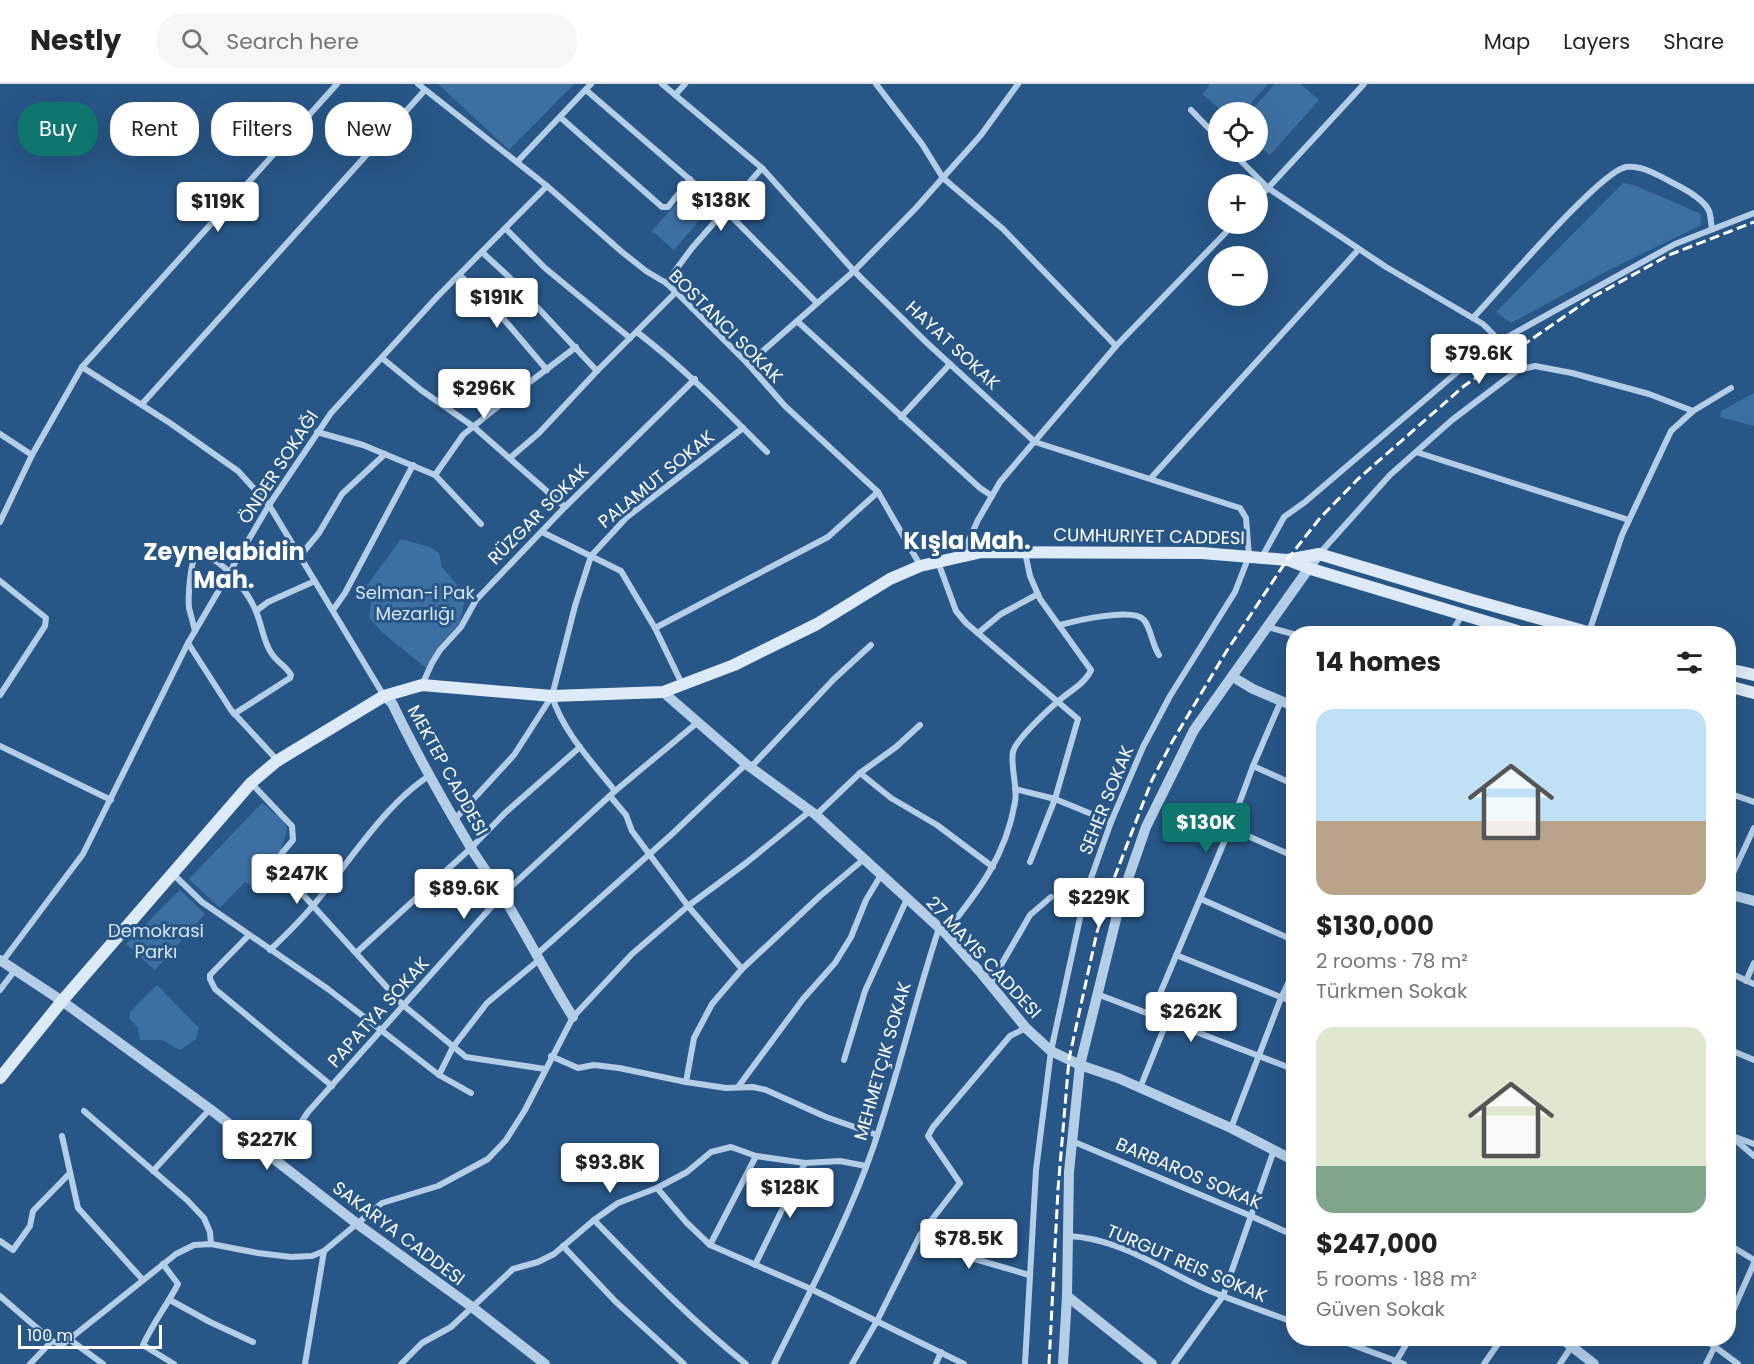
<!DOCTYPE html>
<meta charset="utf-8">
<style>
body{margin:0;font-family:Poppins,sans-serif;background:#f6f6f6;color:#222;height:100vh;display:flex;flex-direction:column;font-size:22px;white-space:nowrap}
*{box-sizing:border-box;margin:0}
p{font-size:20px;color:#767676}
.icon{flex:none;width:33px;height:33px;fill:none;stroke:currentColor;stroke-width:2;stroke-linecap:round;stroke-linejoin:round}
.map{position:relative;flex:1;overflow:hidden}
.details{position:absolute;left:1286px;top:542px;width:450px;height:720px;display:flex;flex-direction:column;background:#fff;border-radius:24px;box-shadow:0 6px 24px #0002}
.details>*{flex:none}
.hud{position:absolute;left:18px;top:18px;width:570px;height:54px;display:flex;gap:12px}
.tools{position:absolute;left:1208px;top:18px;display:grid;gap:12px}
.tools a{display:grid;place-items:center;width:60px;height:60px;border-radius:50%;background:#fff;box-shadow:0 6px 24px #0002;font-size:30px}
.scale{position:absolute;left:18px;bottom:15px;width:144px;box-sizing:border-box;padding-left:6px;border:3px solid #fff;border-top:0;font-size:16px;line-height:21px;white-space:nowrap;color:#fff;-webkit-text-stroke:4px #285686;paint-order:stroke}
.price{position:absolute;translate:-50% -51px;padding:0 14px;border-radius:6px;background:#fff;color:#222;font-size:20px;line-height:39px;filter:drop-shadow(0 2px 3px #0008)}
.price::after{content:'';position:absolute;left:50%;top:36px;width:18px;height:14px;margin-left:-9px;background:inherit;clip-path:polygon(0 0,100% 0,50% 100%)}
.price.selected{background:#0f766e;color:#fff}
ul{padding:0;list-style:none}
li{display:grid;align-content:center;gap:12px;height:318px;padding:0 30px}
li span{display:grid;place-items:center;height:186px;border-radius:18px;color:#555}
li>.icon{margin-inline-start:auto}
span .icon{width:108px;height:108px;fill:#fffc;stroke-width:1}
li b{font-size:26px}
h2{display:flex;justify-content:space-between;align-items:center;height:72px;padding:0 30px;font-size:26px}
.tag{padding:0 21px;border-radius:24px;background:#fff;box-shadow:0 6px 24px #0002;font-size:21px;line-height:54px}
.tag.selected{background:#0f766e;color:#fff}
header{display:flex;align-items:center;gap:36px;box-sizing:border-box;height:84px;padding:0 30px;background:#fff;border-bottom:2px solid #e0e0e0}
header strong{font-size:28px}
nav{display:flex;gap:33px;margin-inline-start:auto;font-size:21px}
.search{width:420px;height:54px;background:#f6f6f6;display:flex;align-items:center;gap:15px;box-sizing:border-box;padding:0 21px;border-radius:24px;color:#767676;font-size:22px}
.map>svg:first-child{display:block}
.green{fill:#3d70a2}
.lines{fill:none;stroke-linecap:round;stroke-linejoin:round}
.minor{stroke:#b4cee8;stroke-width:6}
.tertiary{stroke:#b4cee8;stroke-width:10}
.secondary{stroke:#ddeaf7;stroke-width:12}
.rail{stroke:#fff;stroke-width:3;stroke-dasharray:10 4.5;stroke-linecap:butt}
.labels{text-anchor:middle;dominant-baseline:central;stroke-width:6;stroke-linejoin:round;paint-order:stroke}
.street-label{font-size:18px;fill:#fff;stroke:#285686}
.park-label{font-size:18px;fill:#d7e7f6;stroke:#285686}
.district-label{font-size:24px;font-weight:bold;fill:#fff;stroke:#285686}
</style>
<header>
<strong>Nestly</strong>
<div class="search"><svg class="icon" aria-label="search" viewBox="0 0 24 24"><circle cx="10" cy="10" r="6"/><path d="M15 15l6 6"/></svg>Search here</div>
<nav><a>Map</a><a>Layers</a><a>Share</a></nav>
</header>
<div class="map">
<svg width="1754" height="1280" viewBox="0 0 1754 1280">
<rect width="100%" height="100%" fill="#285686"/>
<g class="green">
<path d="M 438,0 L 574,0 L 509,66 Z"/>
<path d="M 1210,0 L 1268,0 L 1243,28 L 1223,28 L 1202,10 Z"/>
<path d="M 1275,0 L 1301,0 L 1319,16 L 1270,71 L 1257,60 L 1257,28 L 1250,28 Z"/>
<path d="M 1623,99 L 1634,101 L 1701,130 L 1701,141 L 1607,187 L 1511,239 L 1496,228 Z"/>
<path d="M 692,102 L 714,119 L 674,166 L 652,147 Z"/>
<path d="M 1754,309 L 1754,342 L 1720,333 L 1721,327 Z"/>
<path d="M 401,455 L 430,463 L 439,469 L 442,483 L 466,512 L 460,538 L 438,563 L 426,584 L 382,548 L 369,534 L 372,512 L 365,504 Z"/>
<path d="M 262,719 L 285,738 L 287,746 L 277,778 L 254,803 L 245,798 L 220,824 L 189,795 Z"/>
<path d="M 180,806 L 205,830 L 155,886 L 126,860 Z"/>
<path d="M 157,901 L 199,944 L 196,955 L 180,966 L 162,956 L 140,956 L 138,944 L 129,934 L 130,928 Z"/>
</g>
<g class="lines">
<g class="minor">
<path d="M 418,0 L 547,102 L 622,168 L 646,187 L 666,199 L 676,208 L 748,280 L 785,322 L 878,408 L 920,481"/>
<path d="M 662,0 L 762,84 L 854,187 L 926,258 L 1035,358 L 1240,424 L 1246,434 L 1249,472 L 1235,508 L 1170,612 L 1143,663 L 1111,738 L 1085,811 L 1051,967 L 1036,1086 L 1025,1280"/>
<path d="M 876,0 L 922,60 L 943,94 L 1003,145 L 1116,262"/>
<path d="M 586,6 L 724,125 L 817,219"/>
<path d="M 675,11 L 685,0"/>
<path d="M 1191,26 L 1218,54"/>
<path d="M 560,33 L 662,123 L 668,123 L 690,95"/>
<path d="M 1232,68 L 1268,104 L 1386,183 L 1483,240 L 1500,257"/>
<path d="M 517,78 L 591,0"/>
<path d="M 1257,116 L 1364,0"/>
<path d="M 506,145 L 545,184 L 630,254"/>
<path d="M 482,168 L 509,193 L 597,287"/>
<path d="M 460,191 L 501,232 L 547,286"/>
<path d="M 666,199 L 692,164 L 762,84"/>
<path d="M 1473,234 C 1497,209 1600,87 1626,83 C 1642,81 1660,92 1673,99 C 1685,105 1704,115 1709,127 C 1711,132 1711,140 1712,145"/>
<path d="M 797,237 L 980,404 L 992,412"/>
<path d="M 637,248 C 684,284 725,326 767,368"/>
<path d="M 382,274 L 421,306 L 474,343 L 565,423"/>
<path d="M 748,280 L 854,187 L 915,125 L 981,51 L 1018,0"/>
<path d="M 82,283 L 170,339 L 238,387 L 269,421 L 384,612"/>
<path d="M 142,320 L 425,6"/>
<path d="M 901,333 L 950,280"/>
<path d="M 317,348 L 363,361 L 435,391 L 481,440"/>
<path d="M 0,350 L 32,371"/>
<path d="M 1416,368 L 1629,436"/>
<path d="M 511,373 L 539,349 L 597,287 L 676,208"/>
<path d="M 435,391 L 463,351 L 506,316 L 576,263"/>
<path d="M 1151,394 L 1359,165"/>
<path d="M 0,438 L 32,371 L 82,283 L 337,0"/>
<path d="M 542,448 L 621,487 L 655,544 L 682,600"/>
<path d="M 1320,469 L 1390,391 L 1452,336 L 1518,286 L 1535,282 L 1572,289 L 1649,310 L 1693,327"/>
<path d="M 962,471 L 978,436 L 1000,398 L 1116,262 L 1234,140"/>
<path d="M 300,472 L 319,449 L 342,410 L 385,370"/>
<path d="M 1262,473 L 1284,433 L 1305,418 L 1482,267 L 1675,160 L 1754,129"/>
<path d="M 938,478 L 956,527 L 966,539 L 1078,635 L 1055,715 L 1030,778"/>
<path d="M 0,497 L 46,534 L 45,542 L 0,611"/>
<path d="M 333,526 L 345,509 L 413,381"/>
<path d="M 256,527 L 268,518 L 315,497"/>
<path d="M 1060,541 C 1075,537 1133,523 1144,536 C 1151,544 1152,561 1159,571"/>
<path d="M 1268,543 L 1293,550"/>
<path d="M 655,544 L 828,453 L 878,408"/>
<path d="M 195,547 C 193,539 191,531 189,524 C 188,514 190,479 196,472 C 220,468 250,510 257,530 C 262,542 264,560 272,570 C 277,578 286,582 291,591 L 290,594 L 234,630"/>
<path d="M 1589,548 L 1622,451 L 1671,347 L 1693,327 L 1731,304"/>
<path d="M 978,549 L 1001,530 L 1038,510"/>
<path d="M 1451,549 L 1462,531"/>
<path d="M 188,559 L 231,626 L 277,676"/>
<path d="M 422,601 L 432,579 L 440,566 L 461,543 L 476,516 L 565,423 L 695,295"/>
<path d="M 552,612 C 563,648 592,678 615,707"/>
<path d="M 0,662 L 111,716"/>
<path d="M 1253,682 L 1293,700"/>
<path d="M 751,683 L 834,595 L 871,561"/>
<path d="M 860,689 L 891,714 L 937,741 L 993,783"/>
<path d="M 251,699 L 292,742 L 293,756 L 282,769 L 277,782 L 403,921 L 466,973 L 545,985"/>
<path d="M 1015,705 L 1055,715 L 1111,738"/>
<path d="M 1728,709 L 1754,718"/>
<path d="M 610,712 L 626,731 L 632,747 L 688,822 L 742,885"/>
<path d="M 816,731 L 860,689 L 896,663 L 920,641"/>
<path d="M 455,735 L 514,671 L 552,612 L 575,522 L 591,472 L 627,433 L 743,344"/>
<path d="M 1230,744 L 1293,772"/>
<path d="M 1728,774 L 1738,778"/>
<path d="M 173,790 L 202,818 L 328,905 L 439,991 L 471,1009"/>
<path d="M 1728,800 L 1754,744"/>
<path d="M 1201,815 L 1293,856"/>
<path d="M 945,849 C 978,808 1006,772 1015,718 C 1018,704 1010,681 1013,668 C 1016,655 1051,623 1062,614 C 1072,606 1086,598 1091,586 L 1040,515 L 1030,492 L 1025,468"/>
<path d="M 249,851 L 210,891 L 210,895 L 215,905 L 332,1002"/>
<path d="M 270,866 C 288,849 306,831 321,812 C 352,773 388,718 429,692"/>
<path d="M 356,869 L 471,764 L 505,729 L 580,663"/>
<path d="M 537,870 L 671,751 L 746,680"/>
<path d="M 1176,871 L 1293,918"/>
<path d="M 2,878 L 83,770 L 188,559 L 269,421 L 331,329 L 437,213 L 547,102"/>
<path d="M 1728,888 L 1754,900"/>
<path d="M 1746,897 L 1754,879"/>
<path d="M 990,900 L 1030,831 L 1051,813"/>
<path d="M 0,906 L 15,886"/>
<path d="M 1097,910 L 1293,985"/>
<path d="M 1151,931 L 1230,744 L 1253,682 L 1281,617"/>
<path d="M 1728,965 L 1754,976"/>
<path d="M 551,972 L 578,984 L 594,981 L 619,984 L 686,998 L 726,1004 L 753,1003 L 766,1006 L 826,1033 L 877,1051"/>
<path d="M 844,976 L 865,907 L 907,815"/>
<path d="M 439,991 L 453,963 L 487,919 L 539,876"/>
<path d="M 686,998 L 694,954 L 712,920 L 742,885 L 820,812 L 864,775"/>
<path d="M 738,1003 L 803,915 L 835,879 L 851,853 L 866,816 L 881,791"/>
<path d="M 1140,1004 L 1167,937"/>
<path d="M 84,1027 L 187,1116 L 204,1134 L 210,1148 L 211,1160"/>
<path d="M 1231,1044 L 1281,914 L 1293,889"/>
<path d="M 62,1052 L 78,1124 L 143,1196"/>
<path d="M 1731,1052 L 1754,1072"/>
<path d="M 1735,1053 L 1754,1060"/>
<path d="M 1072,1057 L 1251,1132 L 1293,1151"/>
<path d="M 276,1076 L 308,1028 L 502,811 L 615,707 L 698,638"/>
<path d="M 153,1087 L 210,1025"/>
<path d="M 657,1104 L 686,1138 L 710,1161 L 811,1205 L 964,1280"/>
<path d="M 594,1136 C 643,1186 691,1236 746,1280"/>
<path d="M 920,1151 L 975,1175 L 1029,1191"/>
<path d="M 1068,1152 C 1120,1154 1164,1187 1210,1207 C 1237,1218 1266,1228 1293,1238"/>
<path d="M 0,1157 L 13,1166 L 30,1142 L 33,1127 L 70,1089"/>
<path d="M 1728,1160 L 1754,1176"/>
<path d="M 710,1161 L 756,1072"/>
<path d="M 563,1162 L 615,1217 L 684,1280"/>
<path d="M 163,1180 L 178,1200 C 167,1221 153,1239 143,1261 L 174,1280"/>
<path d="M 755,1181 L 805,1079"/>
<path d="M 0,1212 L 52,1257"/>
<path d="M 170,1216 L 210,1238 L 253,1258"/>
<path d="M 1728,1238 L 1754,1179"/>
<path d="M 1334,1254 L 1404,1280"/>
<path d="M 1703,1254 L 1738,1280"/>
<path d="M 69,1255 L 103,1280"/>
<path d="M 1395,1279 L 1410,1254"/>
<path d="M 30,1280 L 52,1257 L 62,1261 L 176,1170 L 194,1161 L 211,1160 L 258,1169 L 291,1173 L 312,1172 L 324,1167 L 382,1119 L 438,1102 L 488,1075 L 506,1056 L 525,1026 L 573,933 L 632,870 L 688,822 L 746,779 L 810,727"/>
<path d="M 305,1280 L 324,1167"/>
<path d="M 401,1280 L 422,1259 L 451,1243 L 513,1185 L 538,1178 L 554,1170 L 594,1136 L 618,1119 L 657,1104 L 687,1088 L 711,1068 L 731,1063 L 756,1072 L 805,1079 L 840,1077 L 866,1082"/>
<path d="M 774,1280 C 809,1209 847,1139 873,1064 C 898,991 915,917 939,844"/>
<path d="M 852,1280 L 877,1237 L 920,1151 L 960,1099 L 928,1052 L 933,1043 L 1010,952 L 1026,944"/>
<path d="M 936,1280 L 941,1268"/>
<path d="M 1174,1280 L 1223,1212 L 1274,1066"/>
<path d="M 1484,1280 L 1502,1254"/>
<path d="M 1560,1280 L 1577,1254"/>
<path d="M 1706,1280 L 1719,1254"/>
</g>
<g class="tertiary">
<path d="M 1233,593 L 1253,605 L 1293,622"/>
<path d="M 663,608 L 746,680 L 816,731 L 945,849 L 981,889 L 1026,944 L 1051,967 L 1080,981 L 1118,994 L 1231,1044 L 1293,1076"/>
<path d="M 384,612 L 392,619 C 416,669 443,717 471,764 C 481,781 494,797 504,814 C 528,853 548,894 573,933"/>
<path d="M 1728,810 L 1754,817"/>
<path d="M 0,876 L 62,917 L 210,1025 L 356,1139 L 472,1223 L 545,1280"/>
<path d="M 1067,1212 L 1152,1280"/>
<path d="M 1561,1254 L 1594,1280"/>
<path d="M 1063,1280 L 1067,1212 L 1069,1088 L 1080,981 L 1121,815 L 1146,743 L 1194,646 L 1319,470"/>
</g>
<g class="secondary">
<path d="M 1288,476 L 1311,485 L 1524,549"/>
<path d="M 1728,585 L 1754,591"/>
<path d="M 1728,602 L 1754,609"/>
<path d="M 0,994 L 62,917 L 251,699 L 277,677 L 384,612 L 422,601 L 552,612 L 663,608 L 734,581 L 817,540 L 890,495 L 920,482 L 982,468 L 1202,469 L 1287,476 L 1319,470 L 1469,515 L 1591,549"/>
</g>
<path class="rail" d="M 1049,1280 L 1058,1105 L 1069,975 L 1097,848 L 1115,792 L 1152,696 L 1172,658 L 1226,568 L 1287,476 L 1320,434 L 1358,395 L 1464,302 L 1591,214 L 1669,171 L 1754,138"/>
</g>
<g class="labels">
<g class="street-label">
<text transform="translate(726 242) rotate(45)">BOSTANCI SOKAK</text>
<text transform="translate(953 261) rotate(43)">HAYAT SOKAK</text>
<text transform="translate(278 383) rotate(-57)">ÖNDER SOKAĞI</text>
<text transform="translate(656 395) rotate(-39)">PALAMUT SOKAK</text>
<text transform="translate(538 430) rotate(-45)">RÜZGAR SOKAK</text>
<text transform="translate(1149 452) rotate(1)">CUMHURIYET CADDESI</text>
<text transform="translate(448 686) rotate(61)">MEKTEP CADDESI</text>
<text transform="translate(1106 716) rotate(-68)">SEHER SOKAK</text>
<text transform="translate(984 873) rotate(47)">27 MAYIS CADDESI</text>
<text transform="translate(378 928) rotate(-48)">PAPATYA SOKAK</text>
<text transform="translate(882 977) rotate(-74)">MEHMETÇIK SOKAK</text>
<text transform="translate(1189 1089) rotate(23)">BARBAROS SOKAK</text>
<text transform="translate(399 1149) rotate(37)">SAKARYA CADDESI</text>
<text transform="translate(1187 1179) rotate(23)">TURGUT REIS SOKAK</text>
</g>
<g class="park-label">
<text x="415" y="508">Selman-i Pak<tspan x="415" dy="21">Mezarlığı</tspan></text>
<text x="156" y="846">Demokrasi<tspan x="156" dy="21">Parkı</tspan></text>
</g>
<g class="district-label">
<text x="967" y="456">Kışla Mah.</text>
<text x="224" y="467">Zeynelabidin<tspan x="224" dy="28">Mah.</tspan></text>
</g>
</g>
</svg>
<div class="tools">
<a><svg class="icon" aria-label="locate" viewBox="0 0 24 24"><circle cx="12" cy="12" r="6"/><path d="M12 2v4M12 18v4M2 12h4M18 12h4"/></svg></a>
<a>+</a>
<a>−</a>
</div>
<div class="scale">100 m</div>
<b class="price" style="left:721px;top:148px">$138K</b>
<b class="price" style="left:218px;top:149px">$119K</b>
<b class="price" style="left:497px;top:245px">$191K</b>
<b class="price" style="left:1479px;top:301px">$79.6K</b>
<b class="price" style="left:484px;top:336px">$296K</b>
<b class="price selected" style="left:1206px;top:770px">$130K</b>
<b class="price" style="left:297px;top:821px">$247K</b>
<b class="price" style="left:464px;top:836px">$89.6K</b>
<b class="price" style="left:1099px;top:845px">$229K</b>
<b class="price" style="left:1191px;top:959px">$262K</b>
<b class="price" style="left:267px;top:1087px">$227K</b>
<b class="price" style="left:610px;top:1110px">$93.8K</b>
<b class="price" style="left:790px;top:1135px">$128K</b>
<b class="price" style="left:969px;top:1186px">$78.5K</b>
<div class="hud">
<a class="tag selected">Buy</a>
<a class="tag">Rent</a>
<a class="tag">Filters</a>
<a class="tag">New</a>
</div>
<section class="details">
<h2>14 homes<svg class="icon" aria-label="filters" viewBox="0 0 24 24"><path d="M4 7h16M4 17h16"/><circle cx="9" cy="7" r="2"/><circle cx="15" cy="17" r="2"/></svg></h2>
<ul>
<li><span style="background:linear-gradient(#bfe0f5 60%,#b9a48a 0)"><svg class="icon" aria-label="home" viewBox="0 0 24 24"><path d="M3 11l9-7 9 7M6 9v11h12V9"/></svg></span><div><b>$130,000</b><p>2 rooms · 78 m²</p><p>Türkmen Sokak</p></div></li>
<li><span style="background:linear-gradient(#dfe7d0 75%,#7fa58c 0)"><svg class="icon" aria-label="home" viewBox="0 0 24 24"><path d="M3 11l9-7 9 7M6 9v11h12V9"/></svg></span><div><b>$247,000</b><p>5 rooms · 188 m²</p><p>Güven Sokak</p></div></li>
</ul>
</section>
</div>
